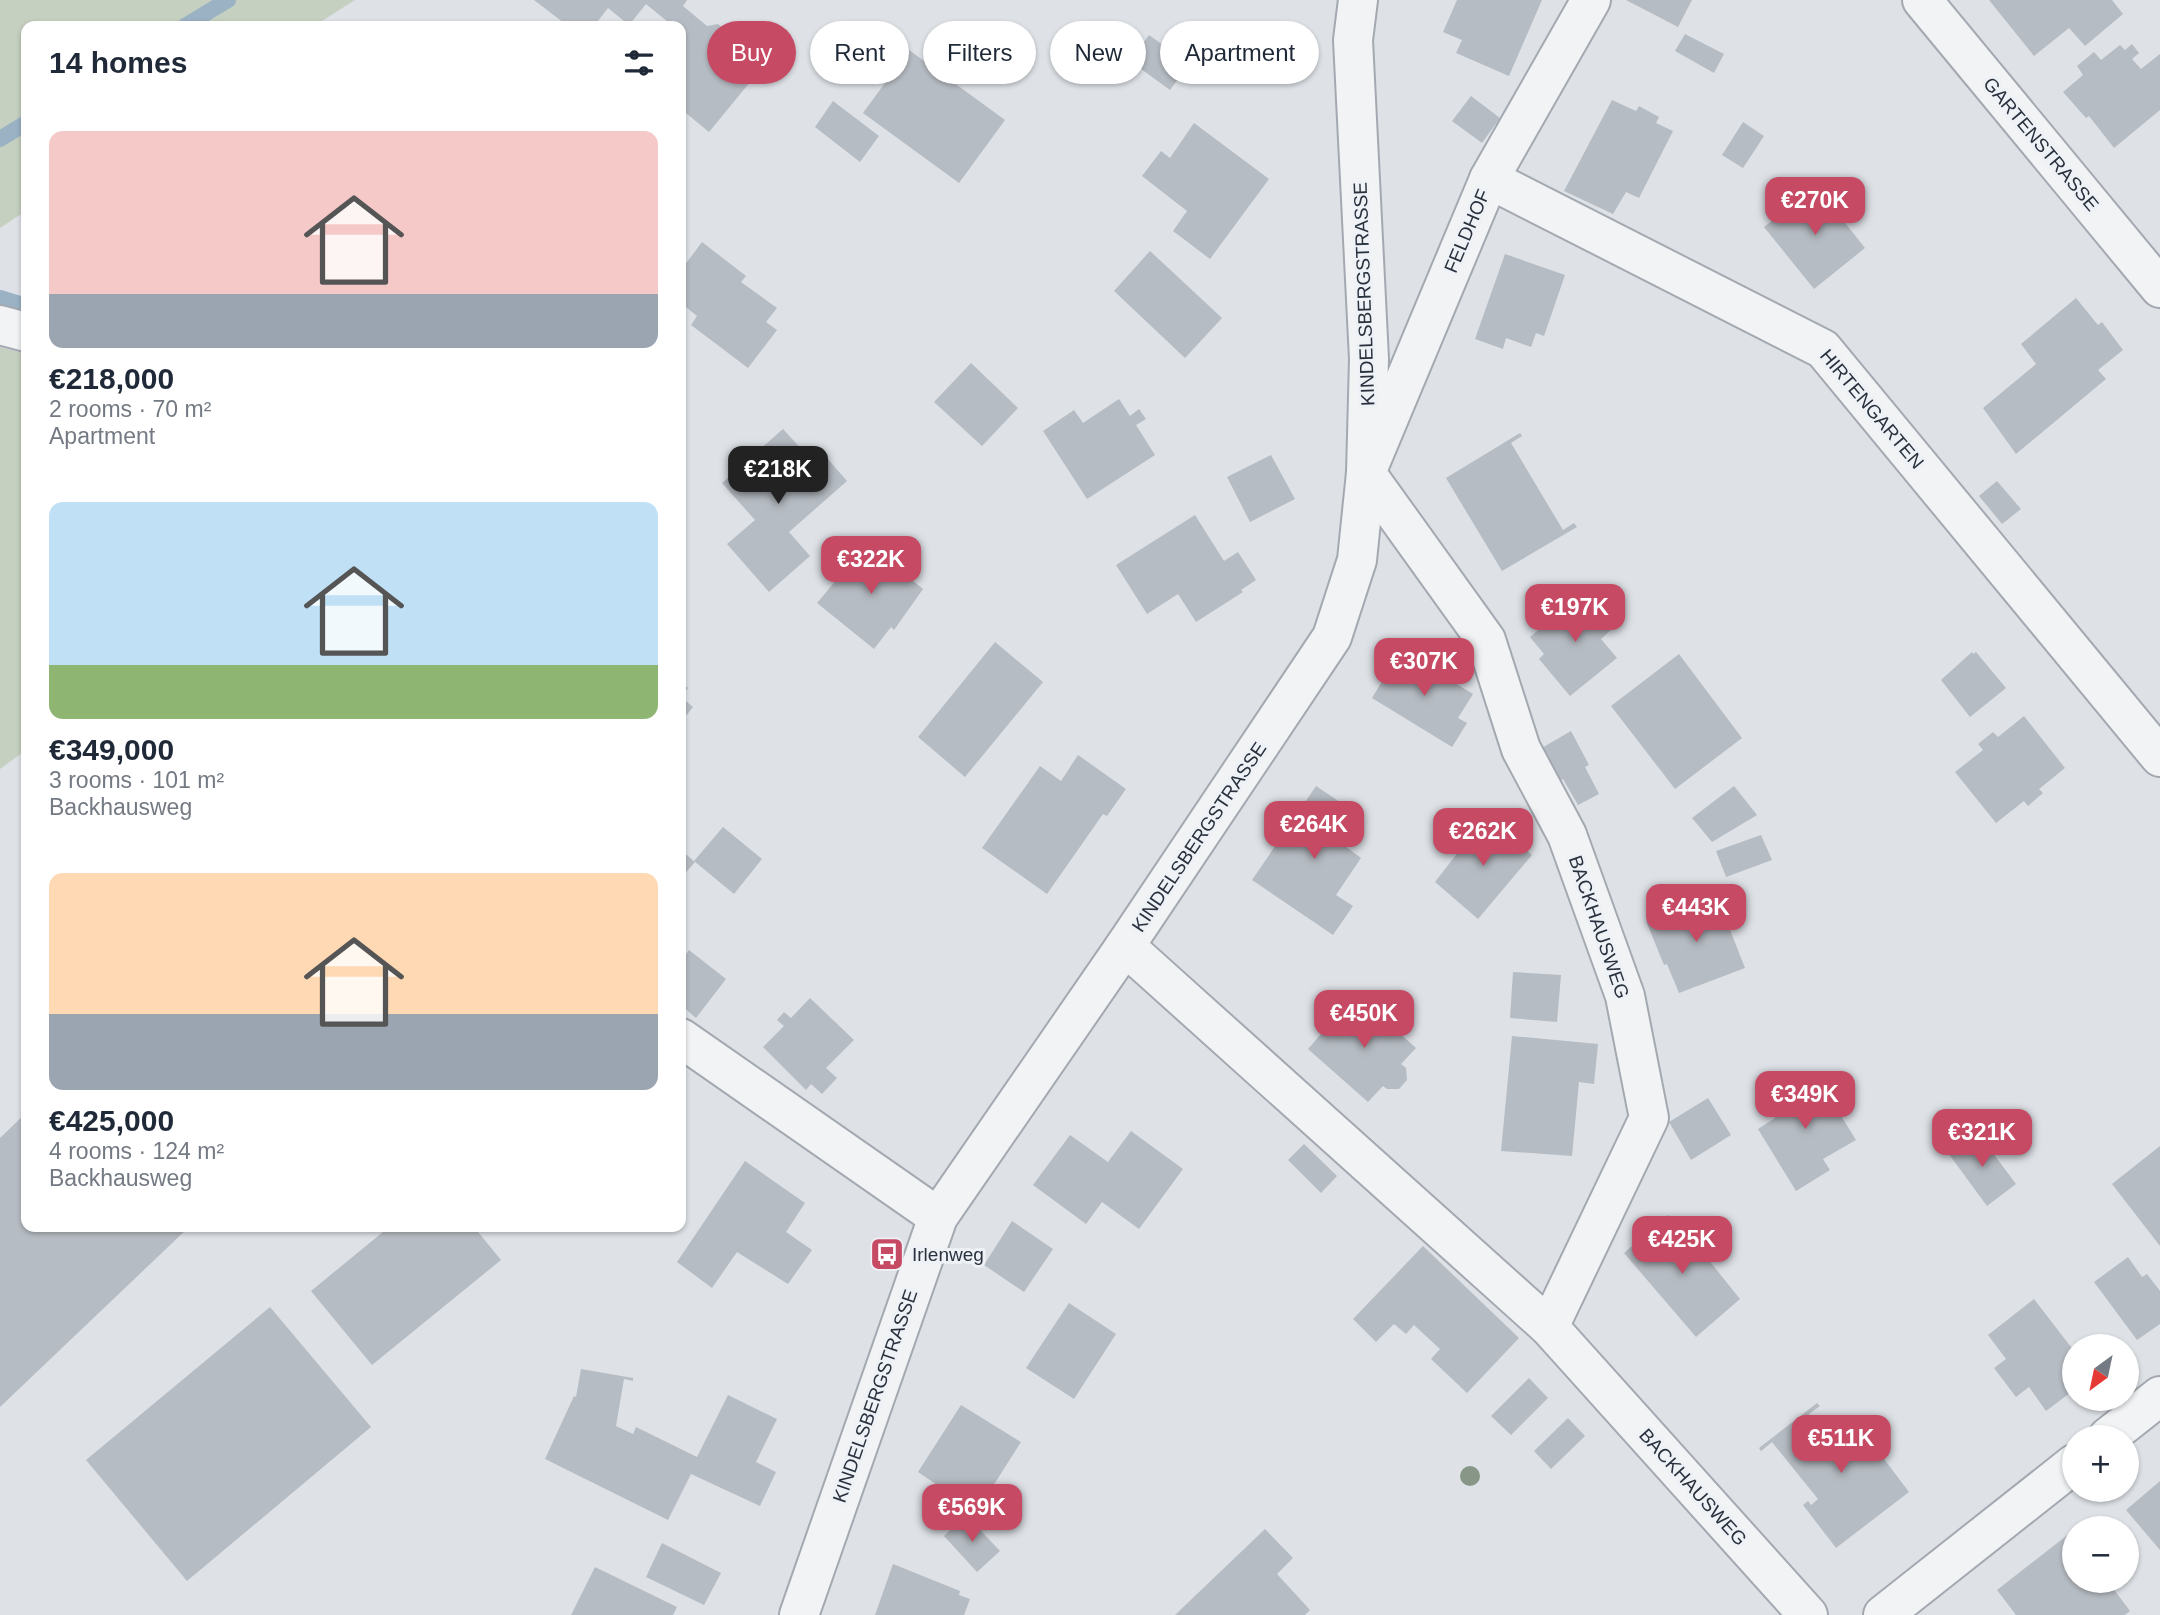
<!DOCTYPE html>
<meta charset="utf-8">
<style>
body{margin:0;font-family:Helvetica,sans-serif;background:#f2f2f3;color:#1f2937;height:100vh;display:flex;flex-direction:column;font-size:26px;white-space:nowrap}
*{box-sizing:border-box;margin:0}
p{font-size:23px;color:#747a83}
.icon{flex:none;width:38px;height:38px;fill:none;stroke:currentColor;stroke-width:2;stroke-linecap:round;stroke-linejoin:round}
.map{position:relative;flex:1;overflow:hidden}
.drawer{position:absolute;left:21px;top:21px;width:665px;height:1211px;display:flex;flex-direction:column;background:#fff;border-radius:14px;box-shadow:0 2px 5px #0004}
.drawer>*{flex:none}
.banner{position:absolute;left:707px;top:21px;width:665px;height:63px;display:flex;gap:14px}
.needle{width:46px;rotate:213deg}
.fabs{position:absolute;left:2062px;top:1334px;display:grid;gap:14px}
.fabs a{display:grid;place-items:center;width:77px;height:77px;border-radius:50%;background:#fff;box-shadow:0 2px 5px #0004;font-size:35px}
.price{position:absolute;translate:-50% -60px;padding:0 16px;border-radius:14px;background:#c64a64;color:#fff;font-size:23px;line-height:46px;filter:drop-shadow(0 2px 4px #0008)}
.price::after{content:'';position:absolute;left:50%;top:42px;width:21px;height:16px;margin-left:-10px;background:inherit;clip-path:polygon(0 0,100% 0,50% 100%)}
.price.active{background:#222;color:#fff}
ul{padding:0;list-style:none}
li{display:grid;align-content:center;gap:14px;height:371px;padding:0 28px}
li span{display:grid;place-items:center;height:217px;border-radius:14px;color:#555}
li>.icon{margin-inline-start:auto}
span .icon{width:126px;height:126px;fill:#fffc;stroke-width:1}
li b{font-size:30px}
h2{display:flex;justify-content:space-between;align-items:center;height:84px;padding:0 28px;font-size:30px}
.chip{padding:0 24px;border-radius:32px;background:#fff;box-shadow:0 2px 5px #0004;font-size:24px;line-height:63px}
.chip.active{background:#c64a64;color:#fff}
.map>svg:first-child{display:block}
.green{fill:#c5d0c0}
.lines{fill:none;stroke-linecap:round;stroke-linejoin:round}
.stream{stroke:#9bb2c5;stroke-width:16}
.building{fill:#b6bcc3}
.minor-casing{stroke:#a4a9b1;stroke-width:42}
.minor{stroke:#f1f3f5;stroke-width:38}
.tree{fill:#879686}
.labels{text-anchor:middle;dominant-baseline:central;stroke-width:6;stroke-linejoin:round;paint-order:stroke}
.street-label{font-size:19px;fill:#28313d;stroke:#eef1f5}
.poi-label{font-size:19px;fill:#28313d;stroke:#eef1f5;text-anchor:start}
</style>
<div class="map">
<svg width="2160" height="1615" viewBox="0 0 2160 1615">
<rect width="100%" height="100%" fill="#dee2e7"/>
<g class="green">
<path d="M 0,0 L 355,0 L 314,26 L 26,26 L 26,211 L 0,228 Z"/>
<path d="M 0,347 L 26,354 L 26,750 L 0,769 Z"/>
</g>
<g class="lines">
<g class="stream">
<path d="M 185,26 L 228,0"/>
<path d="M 0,139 L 26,123"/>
<path d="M 0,298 L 26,306"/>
</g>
</g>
<g class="building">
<path d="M 534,0 L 687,0 L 683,6 L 707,26 L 718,24 L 734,38 L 735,48 L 760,70 L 709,132 L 681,109 L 681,26 L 664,26 L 668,22 L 646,4 L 629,25 L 608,8 L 594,26 L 568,26 Z"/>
<path d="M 1457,0 L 1542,0 L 1509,76 L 1456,53 L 1462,40 L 1443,32 Z"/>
<path d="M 1626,0 L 1692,0 L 1678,27 Z"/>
<path d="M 1989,0 L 2112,0 L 2123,14 L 2085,46 L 2069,28 L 2034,56 Z"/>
<path d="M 1685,34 L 1724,54 L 1714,73 L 1675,51 Z"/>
<path d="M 1149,35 L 1189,64 L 1170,90 L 1130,61 Z"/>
<path d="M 2132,44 L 2139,53 L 2132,59 L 2141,69 L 2160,54 L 2160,110 L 2114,148 L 2089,116 L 2086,118 L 2063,92 L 2083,75 L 2077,66 L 2094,52 L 2101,60 L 2120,45 L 2125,50 Z"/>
<path d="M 909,50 L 1005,120 L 959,183 L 863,113 Z"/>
<path d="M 1471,96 L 1500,118 L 1482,143 L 1452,121 Z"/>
<path d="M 1612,100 L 1636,111 L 1639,106 L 1659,117 L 1656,123 L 1673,131 L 1639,198 L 1626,192 L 1613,214 L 1564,191 Z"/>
<path d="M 833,101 L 879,136 L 860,162 L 815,127 Z"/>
<path d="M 1743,122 L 1764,136 L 1743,168 L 1722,155 Z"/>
<path d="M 1194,123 L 1269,179 L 1210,259 L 1173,231 L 1187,211 L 1142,176 L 1161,151 L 1170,158 Z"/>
<path d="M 1816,186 L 1865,248 L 1814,289 L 1764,227 Z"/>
<path d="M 702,242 L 746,276 L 741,282 L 777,308 L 766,322 L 777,330 L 748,368 L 691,325 L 697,316 L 681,303 L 681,270 Z"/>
<path d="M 1150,251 L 1222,318 L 1185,358 L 1114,291 Z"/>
<path d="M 1505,254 L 1565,275 L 1544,336 L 1536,333 L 1531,347 L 1506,338 L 1503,349 L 1475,339 Z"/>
<path d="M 2076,298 L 2098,325 L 2102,322 L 2123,350 L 2098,370 L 2106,379 L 2016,454 L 1983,408 L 2036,364 L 2021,344 Z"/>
<path d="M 971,363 L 1018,408 L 982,446 L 934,402 Z"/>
<path d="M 1119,399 L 1130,416 L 1139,409 L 1146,419 L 1136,425 L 1155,455 L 1087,499 L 1043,431 L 1074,410 L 1083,423 Z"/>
<path d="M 783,429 L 816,465 L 826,457 L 847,481 L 789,532 L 810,556 L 769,592 L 727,544 L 755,520 L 722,483 Z"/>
<path d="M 1520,433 L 1522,436 L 1511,443 L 1563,530 L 1574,523 L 1577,527 L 1502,571 L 1446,478 Z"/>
<path d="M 1271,455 L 1295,499 L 1250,522 L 1227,477 Z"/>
<path d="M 1997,481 L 2021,509 L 2002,524 L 1979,496 Z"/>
<path d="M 1195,515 L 1224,561 L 1238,552 L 1256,580 L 1241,590 L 1243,592 L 1196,622 L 1178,594 L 1147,614 L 1116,565 Z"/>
<path d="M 867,543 L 923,589 L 894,630 L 891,627 L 874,649 L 817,603 Z"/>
<path d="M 1583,592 L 1614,627 L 1601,639 L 1617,658 L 1570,696 L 1539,659 L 1544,654 L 1530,637 Z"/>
<path d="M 995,642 L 1043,682 L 965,777 L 918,737 Z"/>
<path d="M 1401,650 L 1473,694 L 1458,718 L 1467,723 L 1452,747 L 1372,698 Z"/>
<path d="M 1972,652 L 1973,654 L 1976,652 L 2006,688 L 1970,717 L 1941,680 Z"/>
<path d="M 1679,654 L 1742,738 L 1675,789 L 1611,706 Z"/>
<path d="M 681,682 L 688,688 L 681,697 L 693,707 L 681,722 Z"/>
<path d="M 2024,716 L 2065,768 L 2039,789 L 2043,793 L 2028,806 L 2024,801 L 1996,823 L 1955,772 L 1983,750 L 1978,744 L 1993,732 L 1998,737 Z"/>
<path d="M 1571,731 L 1589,765 L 1585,767 L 1599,794 L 1578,805 L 1563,779 L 1558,782 L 1540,749 Z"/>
<path d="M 1078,755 L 1126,789 L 1107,816 L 1103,814 L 1047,894 L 982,848 L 1040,766 L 1061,781 Z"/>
<path d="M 1316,786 L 1364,818 L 1345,846 L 1361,858 L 1336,895 L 1353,906 L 1333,935 L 1252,880 Z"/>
<path d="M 1734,786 L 1757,815 L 1712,842 L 1692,818 Z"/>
<path d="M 1486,816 L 1532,855 L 1478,919 L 1435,882 Z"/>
<path d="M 723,827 L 762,859 L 734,894 L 694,861 Z"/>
<path d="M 1761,835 L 1772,860 L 1726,877 L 1716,851 Z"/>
<path d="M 681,850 L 695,862 L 681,878 Z"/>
<path d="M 1716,894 L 1745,968 L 1679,993 L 1667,964 L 1664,965 L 1646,921 Z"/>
<path d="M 689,950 L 726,979 L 696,1018 L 681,1005 L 681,961 Z"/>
<path d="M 1513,972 L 1561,975 L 1557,1022 L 1510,1018 Z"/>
<path d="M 1356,994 L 1416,1048 L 1401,1064 L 1406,1068 L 1407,1080 L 1399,1089 L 1387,1089 L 1383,1086 L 1368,1102 L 1308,1049 Z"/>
<path d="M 810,998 L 854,1040 L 826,1068 L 837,1078 L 822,1094 L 811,1084 L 806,1090 L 763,1047 L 784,1026 L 777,1020 L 784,1012 L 791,1018 Z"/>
<path d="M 1512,1036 L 1598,1044 L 1594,1084 L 1579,1082 L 1572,1156 L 1501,1151 Z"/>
<path d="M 1814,1072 L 1856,1140 L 1823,1159 L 1830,1170 L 1796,1191 L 1758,1129 L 1775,1118 L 1764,1102 Z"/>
<path d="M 1708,1098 L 1731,1135 L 1691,1160 L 1669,1122 Z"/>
<path d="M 26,1113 L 26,1227 L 189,1227 L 0,1407 L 0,1138 Z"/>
<path d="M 1131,1131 L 1183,1169 L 1139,1229 L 1102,1202 L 1086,1224 L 1033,1185 L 1070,1135 L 1108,1162 Z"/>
<path d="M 1977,1132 L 2016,1184 L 1987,1206 L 1948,1153 Z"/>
<path d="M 1304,1144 L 1337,1176 L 1321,1193 L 1288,1160 Z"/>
<path d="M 2160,1146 L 2160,1246 L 2112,1184 Z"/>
<path d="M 745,1161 L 805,1203 L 786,1232 L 812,1250 L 788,1284 L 737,1252 L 712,1288 L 677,1262 Z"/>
<path d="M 1668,1215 L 1685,1235 L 1687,1233 L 1740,1299 L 1696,1337 L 1624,1253 Z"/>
<path d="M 1012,1221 L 1053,1249 L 1024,1292 L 984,1265 Z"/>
<path d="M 389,1227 L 474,1227 L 501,1260 L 372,1365 L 311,1291 Z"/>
<path d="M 1423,1246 L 1519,1338 L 1467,1393 L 1431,1359 L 1440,1349 L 1414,1325 L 1406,1334 L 1394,1324 L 1376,1342 L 1353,1319 Z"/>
<path d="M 2128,1257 L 2142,1277 L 2147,1274 L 2160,1291 L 2160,1324 L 2137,1340 L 2094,1282 Z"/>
<path d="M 2034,1299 L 2074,1351 L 2074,1390 L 2046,1411 L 2029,1387 L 2016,1397 L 1994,1368 L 2006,1359 L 1988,1335 Z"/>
<path d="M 1069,1303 L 1116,1334 L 1074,1399 L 1026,1368 Z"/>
<path d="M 270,1307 L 371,1427 L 187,1581 L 86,1460 Z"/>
<path d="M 581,1369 L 633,1378 L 633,1381 L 624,1379 L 616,1426 L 633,1434 L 636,1427 L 697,1457 L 728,1395 L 777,1419 L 756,1462 L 776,1472 L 760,1506 L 691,1474 L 668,1520 L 545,1459 L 574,1396 L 576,1397 Z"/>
<path d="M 1529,1378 L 1548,1398 L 1511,1435 L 1491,1416 Z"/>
<path d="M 1817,1403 L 1820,1406 L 1809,1414 L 1834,1447 L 1869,1420 L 1888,1444 L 1878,1451 L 1909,1492 L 1836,1548 L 1803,1505 L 1808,1501 L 1811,1505 L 1818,1499 L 1772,1442 L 1761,1451 L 1759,1448 Z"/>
<path d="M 961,1405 L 1021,1442 L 993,1486 L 1010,1497 L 995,1521 L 979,1510 L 977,1512 L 918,1472 Z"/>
<path d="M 1568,1418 L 1585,1436 L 1551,1469 L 1534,1451 Z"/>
<path d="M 2160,1481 L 2160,1550 L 2126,1510 Z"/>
<path d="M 966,1515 L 1000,1551 L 977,1572 L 944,1536 Z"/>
<path d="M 1265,1529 L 1293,1558 L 1277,1574 L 1310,1610 L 1305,1615 L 1175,1615 Z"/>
<path d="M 2070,1533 L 2074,1538 L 2074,1580 L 2107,1580 L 2130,1611 L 2125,1615 L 2016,1615 L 1997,1590 Z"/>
<path d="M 662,1543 L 721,1573 L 704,1605 L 646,1577 Z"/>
<path d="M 893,1564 L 960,1591 L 959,1595 L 970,1599 L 964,1615 L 875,1615 Z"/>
<path d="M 595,1567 L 677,1607 L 673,1615 L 571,1615 Z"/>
</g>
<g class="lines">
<g class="minor-casing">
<g id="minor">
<path d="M 1922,0 L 2160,288"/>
<path d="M 1489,179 L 1823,349 L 2160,757"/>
<path d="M 0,325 L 26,332"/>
<path d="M 1125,946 L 1549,1327 L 1808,1615"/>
<path d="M 681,1038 L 938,1217"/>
<path d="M 1549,1327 L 1649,1118 L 1625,996 L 1567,835 L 1521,749 L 1486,640 L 1366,473 L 1489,179 L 1591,0"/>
<path d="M 2108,1437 L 2160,1396"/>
<path d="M 799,1615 L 938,1217 L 1125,946 L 1332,637 L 1357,560 L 1366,473 L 1369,359 L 1353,40 L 1358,0"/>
<path d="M 1883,1615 L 2074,1464"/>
</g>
</g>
<use href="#minor" class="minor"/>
</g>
<circle class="tree" cx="1470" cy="1476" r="10"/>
<defs>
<g id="bus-square" transform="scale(1.75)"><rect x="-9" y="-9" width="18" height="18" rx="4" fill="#c64a64" stroke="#eef1f5"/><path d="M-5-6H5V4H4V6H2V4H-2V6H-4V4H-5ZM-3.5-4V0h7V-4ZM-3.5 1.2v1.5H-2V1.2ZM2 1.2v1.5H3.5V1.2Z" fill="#fff"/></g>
</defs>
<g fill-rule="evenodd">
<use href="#bus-square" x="887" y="1254"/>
</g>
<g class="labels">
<g class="street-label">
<text transform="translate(2041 144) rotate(50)">GARTENSTRASSE</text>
<text transform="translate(1467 231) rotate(-67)">FELDHOF</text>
<text transform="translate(1364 294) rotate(-92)">KINDELSBERGSTRASSE</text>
<text transform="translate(1872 409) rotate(50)">HIRTENGARTEN</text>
<text transform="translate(1199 837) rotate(-56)">KINDELSBERGSTRASSE</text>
<text transform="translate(1599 927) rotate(71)">BACKHAUSWEG</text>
<text transform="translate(875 1396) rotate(-71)">KINDELSBERGSTRASSE</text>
<text transform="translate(1693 1487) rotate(48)">BACKHAUSWEG</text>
</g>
<g class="poi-label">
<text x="912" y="1254">Irlenweg</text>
</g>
</g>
</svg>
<div class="fabs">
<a><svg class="needle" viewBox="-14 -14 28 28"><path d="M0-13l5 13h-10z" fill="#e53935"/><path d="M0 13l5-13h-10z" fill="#747a83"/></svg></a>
<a>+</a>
<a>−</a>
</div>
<b class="price" style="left:1815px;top:237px">€270K</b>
<b class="price active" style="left:778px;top:506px">€218K</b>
<b class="price" style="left:871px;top:596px">€322K</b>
<b class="price" style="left:1575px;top:644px">€197K</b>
<b class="price" style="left:1424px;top:698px">€307K</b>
<b class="price" style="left:1314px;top:861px">€264K</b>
<b class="price" style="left:1483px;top:868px">€262K</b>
<b class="price" style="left:1696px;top:944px">€443K</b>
<b class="price" style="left:1364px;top:1050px">€450K</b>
<b class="price" style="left:1805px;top:1131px">€349K</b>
<b class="price" style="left:1982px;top:1169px">€321K</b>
<b class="price" style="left:1682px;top:1276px">€425K</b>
<b class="price" style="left:1841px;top:1475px">€511K</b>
<b class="price" style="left:972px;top:1544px">€569K</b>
<div class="banner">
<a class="chip active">Buy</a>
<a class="chip">Rent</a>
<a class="chip">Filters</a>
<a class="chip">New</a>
<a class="chip">Apartment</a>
</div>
<section class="drawer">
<h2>14 homes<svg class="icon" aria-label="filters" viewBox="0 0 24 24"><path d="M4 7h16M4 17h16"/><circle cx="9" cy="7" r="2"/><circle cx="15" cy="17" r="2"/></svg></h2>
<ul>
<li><span style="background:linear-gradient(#f6c9c9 75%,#9aa5b1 0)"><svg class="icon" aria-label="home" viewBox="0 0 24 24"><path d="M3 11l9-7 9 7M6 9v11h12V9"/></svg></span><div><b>€218,000</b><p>2 rooms · 70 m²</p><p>Apartment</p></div></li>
<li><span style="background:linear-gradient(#bfe0f5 75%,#8fb573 0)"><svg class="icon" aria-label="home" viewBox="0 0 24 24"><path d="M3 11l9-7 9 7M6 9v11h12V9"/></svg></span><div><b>€349,000</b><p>3 rooms · 101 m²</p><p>Backhausweg</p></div></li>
<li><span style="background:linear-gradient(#ffd9b3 65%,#9aa5b1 0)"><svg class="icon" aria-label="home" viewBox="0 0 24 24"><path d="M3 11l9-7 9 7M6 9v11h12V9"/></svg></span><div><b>€425,000</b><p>4 rooms · 124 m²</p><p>Backhausweg</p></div></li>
</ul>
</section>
</div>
